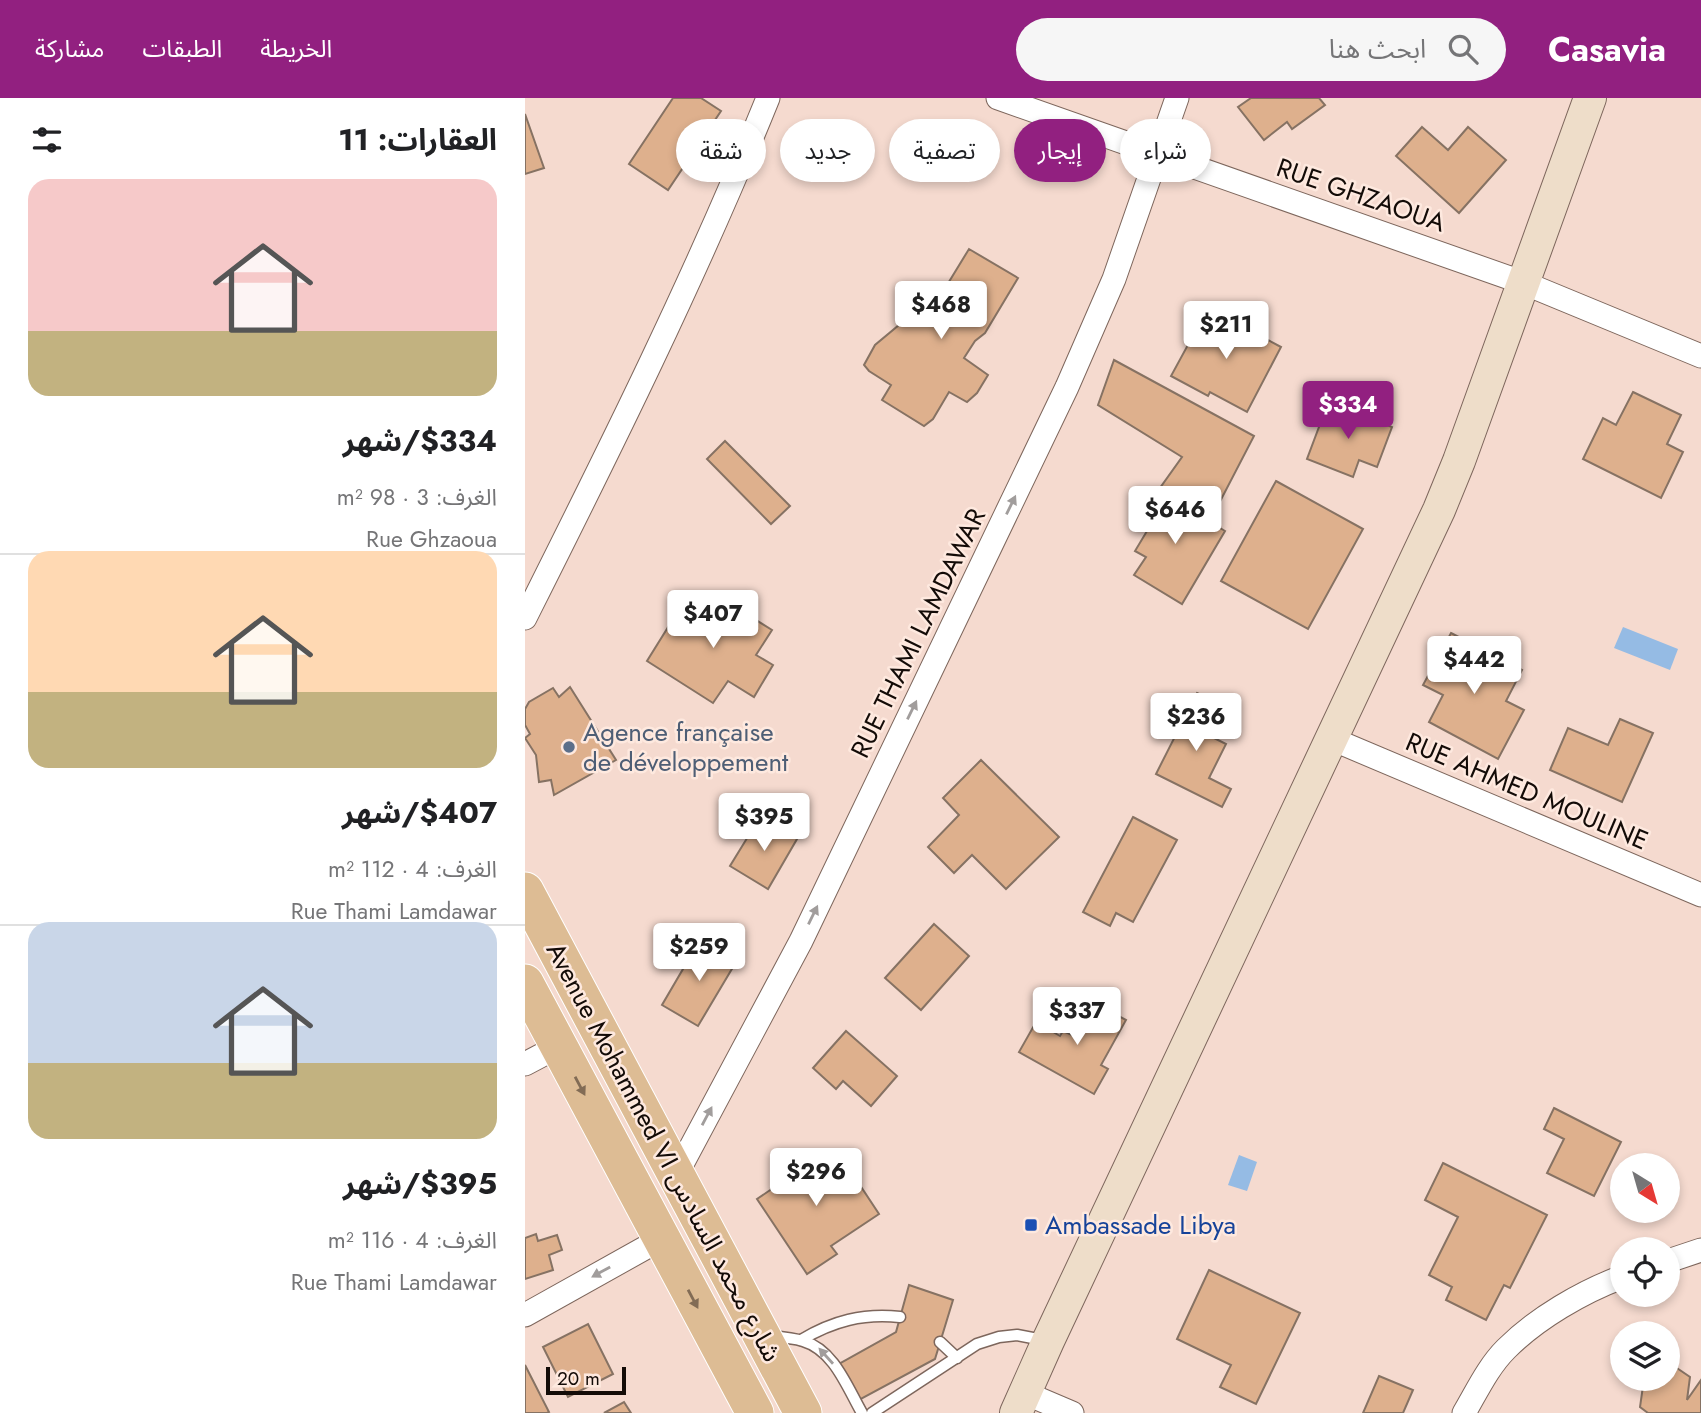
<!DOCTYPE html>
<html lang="ar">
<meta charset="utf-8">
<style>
body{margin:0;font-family:Jost,"Noto Sans Arabic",sans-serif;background:#f6f6f6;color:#202124;direction:rtl;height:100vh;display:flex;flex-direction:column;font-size:26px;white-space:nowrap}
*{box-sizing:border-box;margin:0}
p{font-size:23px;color:#757577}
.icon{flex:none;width:38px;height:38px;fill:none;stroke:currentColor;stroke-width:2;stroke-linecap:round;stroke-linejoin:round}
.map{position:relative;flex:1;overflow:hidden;direction:ltr}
.side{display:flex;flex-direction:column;background:#fff;width:525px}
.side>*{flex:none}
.banner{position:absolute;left:21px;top:21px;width:665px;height:63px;direction:rtl;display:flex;gap:14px}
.needle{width:46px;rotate:143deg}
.fabs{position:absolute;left:1085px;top:1055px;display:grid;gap:14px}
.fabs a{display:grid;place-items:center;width:70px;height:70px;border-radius:50%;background:#fff;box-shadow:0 4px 10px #0003;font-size:35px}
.scale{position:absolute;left:21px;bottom:18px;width:80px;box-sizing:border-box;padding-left:7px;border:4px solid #130b07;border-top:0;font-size:19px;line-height:24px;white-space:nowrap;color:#130b07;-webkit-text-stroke:5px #fee9df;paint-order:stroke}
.price{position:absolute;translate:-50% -60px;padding:0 16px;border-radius:7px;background:#fff;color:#222;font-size:23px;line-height:46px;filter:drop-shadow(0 2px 4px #0008)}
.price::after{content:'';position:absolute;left:50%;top:42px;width:21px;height:16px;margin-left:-10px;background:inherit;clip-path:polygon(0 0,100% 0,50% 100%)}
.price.current{background:#922080;color:#fff}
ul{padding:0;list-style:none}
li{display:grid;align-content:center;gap:14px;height:371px;padding:0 28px}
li+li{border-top:2px solid #e0e0e0}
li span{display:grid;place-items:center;height:217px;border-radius:21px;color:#555}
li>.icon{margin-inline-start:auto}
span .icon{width:126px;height:126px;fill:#fffc;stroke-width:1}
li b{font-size:30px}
h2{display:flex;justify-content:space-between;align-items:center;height:84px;padding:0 28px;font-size:30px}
.pill{padding:0 24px;border-radius:32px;background:#fff;box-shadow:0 4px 10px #0003;font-size:24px;line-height:63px}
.pill.current{background:#922080;color:#fff}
header{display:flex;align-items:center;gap:42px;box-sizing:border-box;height:98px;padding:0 35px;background:#922080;color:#fff}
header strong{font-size:33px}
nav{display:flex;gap:38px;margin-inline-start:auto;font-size:24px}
.search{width:490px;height:63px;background:#f6f6f6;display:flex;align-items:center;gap:18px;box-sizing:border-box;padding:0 24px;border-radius:38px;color:#757577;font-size:26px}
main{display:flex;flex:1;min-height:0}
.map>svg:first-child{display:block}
.water{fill:#95bbe4}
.building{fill:#deb08d;stroke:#867263;stroke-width:2}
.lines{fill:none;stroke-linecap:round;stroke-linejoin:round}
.lane-casing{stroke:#7d665c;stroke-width:13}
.street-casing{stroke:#7d665c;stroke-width:25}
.secondary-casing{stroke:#7d665c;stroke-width:34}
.primary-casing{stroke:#fff;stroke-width:39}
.lane{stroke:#fff;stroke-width:10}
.street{stroke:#fff;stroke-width:23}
.secondary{stroke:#eeddc9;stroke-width:32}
.primary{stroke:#ddbc94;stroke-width:37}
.oneway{fill:#a19d9c}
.oneway2{fill:#826c55}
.service-dot{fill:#5c6f8a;stroke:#fee9df;stroke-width:2.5}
.transit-dot{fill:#1a4fb4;stroke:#fee9df;stroke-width:2.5}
.labels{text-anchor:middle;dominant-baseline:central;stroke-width:5;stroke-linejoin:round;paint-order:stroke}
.street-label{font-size:26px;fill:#130b07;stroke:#fee9df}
.service-label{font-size:26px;fill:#4e5e75;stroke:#fee9df;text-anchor:start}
.transit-label{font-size:26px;fill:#164399;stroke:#fee9df;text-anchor:start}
</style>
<header>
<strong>Casavia</strong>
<div class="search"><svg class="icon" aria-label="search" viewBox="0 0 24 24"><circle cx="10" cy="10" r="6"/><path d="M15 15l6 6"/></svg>ابحث هنا</div>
<nav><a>الخريطة</a><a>الطبقات</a><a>مشاركة</a></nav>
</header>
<main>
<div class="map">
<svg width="1176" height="1315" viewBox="0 0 1176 1315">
<rect width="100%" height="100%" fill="#f5dacf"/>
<g class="water">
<path d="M 1098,529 L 1153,551 L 1145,572 L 1089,550 Z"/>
<path d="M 714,1057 L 732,1064 L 722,1093 L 703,1087 Z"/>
</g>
<g class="building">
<path d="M 148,0 L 176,0 L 196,13 L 143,92 L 104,66 Z"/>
<path d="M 726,0 L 794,0 L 800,7 L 767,31 L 762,24 L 739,42 L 713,9 Z"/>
<path d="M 0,16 L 19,70 L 0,76 Z"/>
<path d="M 897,29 L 923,52 L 943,29 L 981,62 L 934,115 L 871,58 Z"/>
<path d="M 444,151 L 493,180 L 460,235 L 450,243 L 439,260 L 463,277 L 452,295 L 442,304 L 424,294 L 408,321 L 399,328 L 357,302 L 366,287 L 344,273 L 339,267 L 350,247 L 422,187 Z"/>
<path d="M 683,210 L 756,249 L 722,314 L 685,294 L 683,298 L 646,278 Z"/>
<path d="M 589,262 L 729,338 L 688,417 L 635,390 L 657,359 L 573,307 Z"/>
<path d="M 1108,294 L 1156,317 L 1142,346 L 1158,354 L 1136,400 L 1058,361 L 1078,320 L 1091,327 Z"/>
<path d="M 803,305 L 867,329 L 852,369 L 834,362 L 828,379 L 782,361 Z"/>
<path d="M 200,343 L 265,408 L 246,426 L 182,361 Z"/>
<path d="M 751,383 L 838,431 L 783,531 L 696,483 Z"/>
<path d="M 632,392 L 700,433 L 657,506 L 609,477 L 621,459 L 610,453 L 622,433 L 612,426 Z"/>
<path d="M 191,497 L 247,532 L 231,557 L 248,567 L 229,599 L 203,583 L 188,605 L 122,563 L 160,502 L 180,515 Z"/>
<path d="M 926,535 L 997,572 L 981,603 L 999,612 L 973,661 L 904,624 L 918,597 L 898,587 Z"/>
<path d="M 45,589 L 91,662 L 29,697 L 26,682 L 14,684 L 11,657 L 0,640 L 5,636 L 0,627 L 0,611 L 4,604 L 28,590 L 34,599 Z"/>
<path d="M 672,595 L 697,608 L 683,637 L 701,646 L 684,680 L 706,691 L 697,709 L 631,676 Z"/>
<path d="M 1095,621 L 1128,635 L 1097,704 L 1025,672 L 1043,630 L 1083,647 Z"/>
<path d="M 456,662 L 534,739 L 481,791 L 447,757 L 429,775 L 403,749 L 434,717 L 418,700 Z"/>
<path d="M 235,719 L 272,741 L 243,791 L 205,768 Z"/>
<path d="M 608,719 L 652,742 L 608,824 L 591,815 L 585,828 L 558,814 Z"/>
<path d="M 409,826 L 444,858 L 396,912 L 360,880 Z"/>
<path d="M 175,842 L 211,864 L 173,928 L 137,907 Z"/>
<path d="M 566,903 L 601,922 L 576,967 L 583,971 L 569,996 L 494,954 L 511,924 L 535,938 L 538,933 L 547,937 Z"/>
<path d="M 321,933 L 372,978 L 346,1008 L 318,983 L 311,991 L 288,970 Z"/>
<path d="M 1029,1010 L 1096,1044 L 1069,1098 L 1022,1075 L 1039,1041 L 1019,1031 Z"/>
<path d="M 282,1053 L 296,1074 L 317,1060 L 354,1116 L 306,1148 L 312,1156 L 282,1176 L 232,1101 L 254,1086 L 247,1076 Z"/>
<path d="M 918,1065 L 1022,1117 L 985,1190 L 979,1187 L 961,1222 L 921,1202 L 927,1189 L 904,1177 L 933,1119 L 900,1102 Z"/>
<path d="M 11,1136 L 13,1143 L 32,1137 L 37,1152 L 24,1157 L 28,1172 L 0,1181 L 0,1140 Z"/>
<path d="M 684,1172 L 775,1215 L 731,1306 L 695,1289 L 706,1267 L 652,1241 Z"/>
<path d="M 384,1187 L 428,1202 L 410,1261 L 334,1302 L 314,1266 L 371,1234 Z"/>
<path d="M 63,1226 L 88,1276 L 43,1299 L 18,1249 Z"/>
<path d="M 1143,1264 L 1165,1279 L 1162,1302 L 1176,1282 L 1176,1315 L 1123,1315 L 1115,1309 L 1119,1281 L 1143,1281 Z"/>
<path d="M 0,1267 L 24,1314 L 22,1315 L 0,1315 Z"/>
<path d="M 854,1278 L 888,1292 L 878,1315 L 838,1315 Z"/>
<path d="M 99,1304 L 106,1315 L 79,1315 Z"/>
</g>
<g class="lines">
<g class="lane-casing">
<g id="lane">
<path d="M 245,1238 C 256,1239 268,1240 278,1243 C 309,1252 322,1289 337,1315"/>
<path d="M 276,1242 C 308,1223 338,1215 375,1219"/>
<path d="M 415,1244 L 432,1260"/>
<path d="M 347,1315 L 452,1246 L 474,1239 L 492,1237 L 518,1242"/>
</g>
</g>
<g class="street-casing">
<g id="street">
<path d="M 473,0 L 999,185 L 1176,258"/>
<path d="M 0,520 C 86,349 171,178 243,0"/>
<path d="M 807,641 L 1176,797"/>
<path d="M 0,966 L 34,948"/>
<path d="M 150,1079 L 276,843 L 542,289 L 589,181 L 652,0"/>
<path d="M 1143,1163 L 1176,1152"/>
<path d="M 0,1217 L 136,1141"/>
<path d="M 500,1295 L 547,1315"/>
<path d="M 939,1315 C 952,1293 963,1269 981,1251 C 1012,1220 1057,1194 1097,1179"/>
</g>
</g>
<g class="secondary-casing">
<path id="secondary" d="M 491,1315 L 523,1243 L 914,412 L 934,363 L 1065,0"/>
</g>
<g class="primary-casing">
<g id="primary">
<path d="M 0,793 L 278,1315"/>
<path d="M 0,885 L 230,1315"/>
</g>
</g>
<use href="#lane" class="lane"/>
<use href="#street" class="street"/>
<use href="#secondary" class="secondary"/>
<use href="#primary" class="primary"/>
</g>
<defs><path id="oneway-solid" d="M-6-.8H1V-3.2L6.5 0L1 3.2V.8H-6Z" transform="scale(1.75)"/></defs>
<g class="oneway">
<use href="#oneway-solid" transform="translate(486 407) rotate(-64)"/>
<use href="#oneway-solid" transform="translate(387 612) rotate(-64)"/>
<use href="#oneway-solid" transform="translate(288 817) rotate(-64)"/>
<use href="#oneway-solid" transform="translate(182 1018) rotate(-62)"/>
<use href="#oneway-solid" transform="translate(76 1174) rotate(151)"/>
<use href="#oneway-solid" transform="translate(301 1258) rotate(-132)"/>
</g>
<g class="oneway2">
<use href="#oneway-solid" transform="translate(55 988) rotate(62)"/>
<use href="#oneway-solid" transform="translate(168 1201) rotate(62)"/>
</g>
<circle class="service-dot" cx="44" cy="649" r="7"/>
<rect class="transit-dot" x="499" y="1120" width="14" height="14" rx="3.5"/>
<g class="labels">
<g class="street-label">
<text transform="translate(836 97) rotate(19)">RUE GHZAOUA</text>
<text transform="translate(393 535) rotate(-64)">RUE THAMI LAMDAWAR</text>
<text transform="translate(1002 693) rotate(23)">RUE AHMED MOULINE</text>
<text transform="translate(139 1054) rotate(62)">Avenue Mohammed VI شارع محمد السادس</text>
</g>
<g class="service-label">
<text x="58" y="634">Agence française<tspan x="58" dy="30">de développement</tspan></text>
</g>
<g class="transit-label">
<text x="520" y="1127">Ambassade Libya</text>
</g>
</g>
</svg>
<div class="fabs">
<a><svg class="needle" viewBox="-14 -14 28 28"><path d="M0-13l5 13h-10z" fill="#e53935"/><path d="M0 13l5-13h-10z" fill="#757577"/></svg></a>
<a><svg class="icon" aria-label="locate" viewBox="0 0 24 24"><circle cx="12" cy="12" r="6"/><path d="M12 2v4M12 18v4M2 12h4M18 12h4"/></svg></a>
<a><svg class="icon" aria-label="layers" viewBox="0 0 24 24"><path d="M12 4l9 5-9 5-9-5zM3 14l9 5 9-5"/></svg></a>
</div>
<div class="scale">20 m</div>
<b class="price" style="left:416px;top:243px">$468</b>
<b class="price" style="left:701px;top:263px">$211</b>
<b class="price current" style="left:823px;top:343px">$334</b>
<b class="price" style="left:650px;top:448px">$646</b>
<b class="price" style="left:188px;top:552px">$407</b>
<b class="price" style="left:949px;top:598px">$442</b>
<b class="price" style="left:671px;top:655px">$236</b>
<b class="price" style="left:239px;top:755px">$395</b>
<b class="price" style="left:174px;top:885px">$259</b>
<b class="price" style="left:552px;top:949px">$337</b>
<b class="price" style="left:291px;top:1110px">$296</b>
<div class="banner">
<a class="pill">شراء</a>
<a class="pill current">إيجار</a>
<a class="pill">تصفية</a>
<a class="pill">جديد</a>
<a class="pill">شقة</a>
</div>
</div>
<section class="side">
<h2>العقارات: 11<svg class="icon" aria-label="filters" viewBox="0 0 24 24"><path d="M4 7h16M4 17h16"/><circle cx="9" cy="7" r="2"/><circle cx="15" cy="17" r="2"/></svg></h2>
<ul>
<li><span style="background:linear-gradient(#f6c9c9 70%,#c2b280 0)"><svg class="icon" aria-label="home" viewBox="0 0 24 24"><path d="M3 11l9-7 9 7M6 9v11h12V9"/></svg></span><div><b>$334/شهر</b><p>الغرف: 3 · 98 m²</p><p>Rue Ghzaoua</p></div></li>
<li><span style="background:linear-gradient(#ffd9b3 65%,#c2b280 0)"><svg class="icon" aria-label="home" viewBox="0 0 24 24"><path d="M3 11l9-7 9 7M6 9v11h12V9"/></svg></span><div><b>$407/شهر</b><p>الغرف: 4 · 112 m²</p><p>Rue Thami Lamdawar</p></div></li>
<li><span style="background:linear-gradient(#c9d6e8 65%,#c2b280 0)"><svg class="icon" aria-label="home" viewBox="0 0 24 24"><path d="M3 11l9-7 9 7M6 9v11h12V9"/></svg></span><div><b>$395/شهر</b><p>الغرف: 4 · 116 m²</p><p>Rue Thami Lamdawar</p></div></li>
</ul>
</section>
</main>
